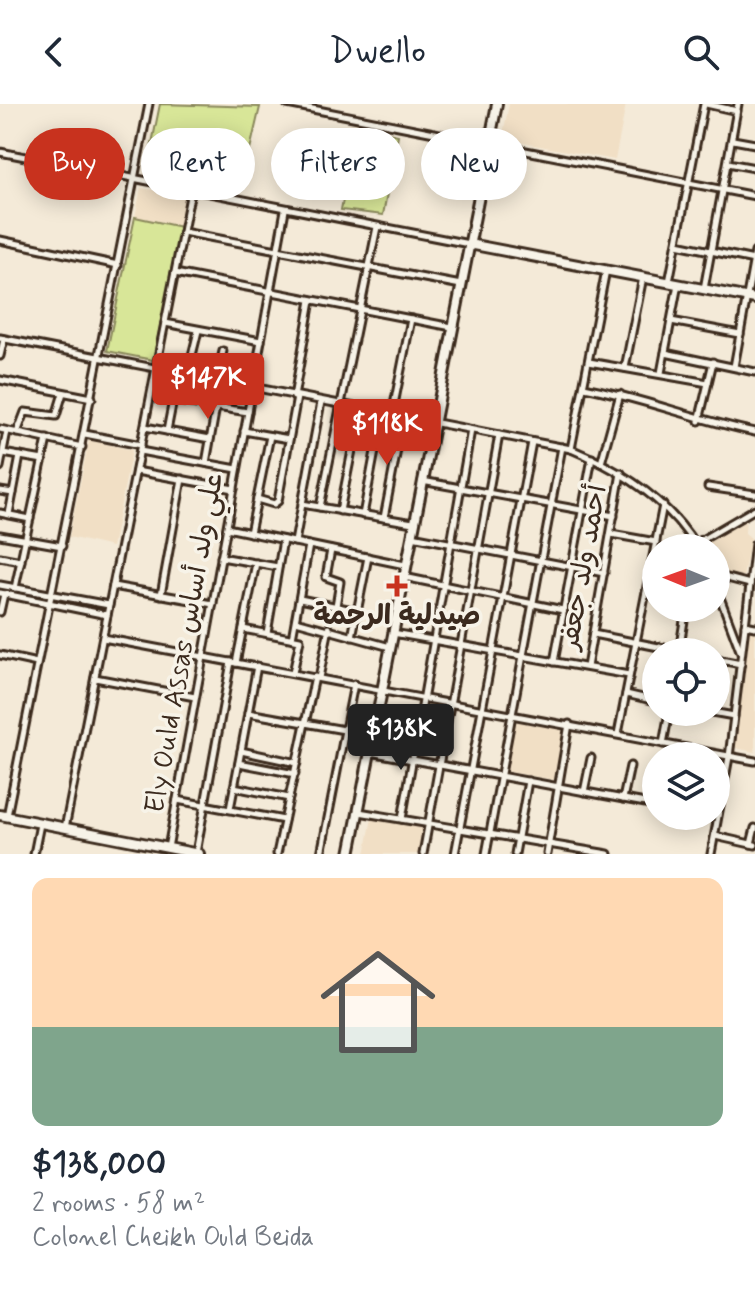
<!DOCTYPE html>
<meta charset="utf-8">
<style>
body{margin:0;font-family:Mynerve,"Playpen Sans Arabic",sans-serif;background:#f2f2f3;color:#1f2937;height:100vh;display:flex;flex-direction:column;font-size:30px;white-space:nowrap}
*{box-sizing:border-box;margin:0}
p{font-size:26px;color:#747a83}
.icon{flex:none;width:44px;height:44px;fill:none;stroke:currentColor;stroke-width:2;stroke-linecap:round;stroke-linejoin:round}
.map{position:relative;height:750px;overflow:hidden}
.drawer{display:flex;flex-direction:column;background:#fff;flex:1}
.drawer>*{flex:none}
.banner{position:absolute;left:24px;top:24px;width:708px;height:72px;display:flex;gap:16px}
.needle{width:52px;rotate:271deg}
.fabs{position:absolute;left:642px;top:430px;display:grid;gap:16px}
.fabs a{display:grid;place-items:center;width:88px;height:88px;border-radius:50%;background:#fff;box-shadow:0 4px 20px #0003;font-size:40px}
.price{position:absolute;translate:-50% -68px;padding:0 18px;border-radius:8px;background:#c8321e;color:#fff;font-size:26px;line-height:52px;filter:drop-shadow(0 2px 4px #0008)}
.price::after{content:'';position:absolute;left:50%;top:48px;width:24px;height:18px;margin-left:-12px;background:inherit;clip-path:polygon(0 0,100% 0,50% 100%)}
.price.active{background:#222;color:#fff}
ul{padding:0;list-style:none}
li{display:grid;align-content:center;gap:16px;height:424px;padding:0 32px}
li span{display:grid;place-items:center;height:248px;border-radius:16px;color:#555}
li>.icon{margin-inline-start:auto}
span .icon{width:144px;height:144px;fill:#fffc;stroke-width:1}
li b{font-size:34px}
.chip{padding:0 28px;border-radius:36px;background:#fff;box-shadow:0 4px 20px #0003;font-size:28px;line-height:72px}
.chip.active{background:#c8321e;color:#fff}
header{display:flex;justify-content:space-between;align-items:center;height:104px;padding:0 32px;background:#fff;font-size:36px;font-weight:600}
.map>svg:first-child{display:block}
.built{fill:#f1dfc5}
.green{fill:#d8e698;stroke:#8a885b;stroke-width:2}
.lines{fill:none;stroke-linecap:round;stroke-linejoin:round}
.street-casing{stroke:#3b2a1e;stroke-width:11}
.secondary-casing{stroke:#3b2a1e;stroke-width:14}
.street{stroke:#f7f3e8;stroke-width:5}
.secondary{stroke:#f7f3e8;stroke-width:8}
.poi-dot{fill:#c8321e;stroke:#f7f3e8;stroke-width:3}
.labels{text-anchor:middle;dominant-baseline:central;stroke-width:7;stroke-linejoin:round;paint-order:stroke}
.street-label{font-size:28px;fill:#3b2a1e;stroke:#f7f3e8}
.poi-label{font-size:28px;font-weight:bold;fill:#3b2a1e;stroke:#f7f3e8}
</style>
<header><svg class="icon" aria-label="back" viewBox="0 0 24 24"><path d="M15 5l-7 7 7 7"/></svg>Dwello<svg class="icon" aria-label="search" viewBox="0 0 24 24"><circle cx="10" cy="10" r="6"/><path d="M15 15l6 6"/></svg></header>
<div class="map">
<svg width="755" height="750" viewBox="0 0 755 750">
<rect width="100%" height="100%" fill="#f4ead8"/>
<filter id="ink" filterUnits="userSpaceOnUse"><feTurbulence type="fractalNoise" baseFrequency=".0125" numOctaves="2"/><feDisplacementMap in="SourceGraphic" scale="16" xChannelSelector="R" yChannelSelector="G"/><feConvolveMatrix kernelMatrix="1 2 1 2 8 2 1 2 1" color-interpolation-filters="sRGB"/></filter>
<g filter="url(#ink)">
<g class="built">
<path d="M 509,0 L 626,0 L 615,56 L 502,35 Z"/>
<path d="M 141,84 L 185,91 L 181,123 L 135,113 Z"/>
<path d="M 89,336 L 132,346 L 112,443 L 69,433 Z"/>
<path d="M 746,413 L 745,429 L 751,434 L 743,473 L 717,468 L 716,444 L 701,441 Z"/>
<path d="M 749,526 L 755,527 L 755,648 L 731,643 Z"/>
<path d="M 513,617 L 564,626 L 554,676 L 504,667 Z"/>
<path d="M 372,714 L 424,724 L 419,750 L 365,750 Z"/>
</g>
<g class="green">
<path d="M 160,0 L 260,3 L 241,84 L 147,64 Z"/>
<path d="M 357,23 L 398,31 L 383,111 L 341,106 Z"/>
<path d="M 135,113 L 181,123 L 153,256 L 107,247 Z"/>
</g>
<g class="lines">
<g class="street-casing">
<g id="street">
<path d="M 287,0 L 755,92"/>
<path d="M 706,0 L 737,7"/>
<path d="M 733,36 L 755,40"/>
<path d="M 0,48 L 469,140"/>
<path d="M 728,59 L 755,64"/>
<path d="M 183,128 L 461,181"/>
<path d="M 0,136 L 118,161"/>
<path d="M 677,140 L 754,156"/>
<path d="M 175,169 L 452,223"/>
<path d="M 669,178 L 704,0"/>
<path d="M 704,185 L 738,0"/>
<path d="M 671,217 L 740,230"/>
<path d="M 165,219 L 261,237"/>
<path d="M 0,234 L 571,345 C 621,366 669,396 697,444"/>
<path d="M 665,249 L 755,268"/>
<path d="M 0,252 L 4,235"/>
<path d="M 589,258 L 708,279"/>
<path d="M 734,263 L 755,148"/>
<path d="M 625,264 L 643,173"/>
<path d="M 661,269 L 678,180"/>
<path d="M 187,272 L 198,227"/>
<path d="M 0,276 L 92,294"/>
<path d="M 216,278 L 223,247"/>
<path d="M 584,283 C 642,294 697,316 755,328"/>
<path d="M 294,293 L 311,196"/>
<path d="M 172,296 L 248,308"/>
<path d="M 392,311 L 411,215"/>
<path d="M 699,317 L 713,258"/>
<path d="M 145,323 L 210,335"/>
<path d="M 0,325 L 82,343"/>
<path d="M 167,327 L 178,270"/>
<path d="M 244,327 L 289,335"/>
<path d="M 17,329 L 25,308 L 56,312 L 63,289"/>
<path d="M 85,330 L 141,341"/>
<path d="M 571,345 L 606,166"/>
<path d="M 140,347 L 237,365"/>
<path d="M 3,349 L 20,352"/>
<path d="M 206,359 L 216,303"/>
<path d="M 601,359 L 620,290"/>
<path d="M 0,363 L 7,327"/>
<path d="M 136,367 L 234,385"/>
<path d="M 422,377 L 614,412"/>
<path d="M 708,383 L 755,390"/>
<path d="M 0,387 L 13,389"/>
<path d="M 257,395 L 274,400 L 278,397 L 297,293"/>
<path d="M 302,400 L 413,419"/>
<path d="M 320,403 L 377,123"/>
<path d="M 340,407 L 360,306"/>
<path d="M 0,409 L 30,415"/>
<path d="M 9,410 L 20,352 L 43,356"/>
<path d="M 363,411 L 382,310"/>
<path d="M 384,414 L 403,314"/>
<path d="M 227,424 L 405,461"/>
<path d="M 250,429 L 270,332"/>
<path d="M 611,430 L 656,438"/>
<path d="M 0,431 L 62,442"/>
<path d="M 412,432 L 604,469"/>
<path d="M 295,438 L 321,298"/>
<path d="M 695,440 L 755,405"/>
<path d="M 331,446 L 326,473 L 340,478 L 336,502"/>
<path d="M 0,453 L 21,457"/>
<path d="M 221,453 L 278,463"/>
<path d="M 716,471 L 750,480"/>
<path d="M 404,473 L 563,506"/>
<path d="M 0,481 L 109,501"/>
<path d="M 113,482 L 213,500"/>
<path d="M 716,483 L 741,549"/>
<path d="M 15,484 L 47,335"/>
<path d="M 0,489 L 107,511"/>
<path d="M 161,491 L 182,375"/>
<path d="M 300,495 L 357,507"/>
<path d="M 0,508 L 4,490"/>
<path d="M 296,517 L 390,543"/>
<path d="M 745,521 L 755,523"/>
<path d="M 243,525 L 300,536 L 293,569"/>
<path d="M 267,529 L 283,436"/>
<path d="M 393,529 L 629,571"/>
<path d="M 593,530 L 684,548"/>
<path d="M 352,533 L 368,453"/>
<path d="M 103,534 L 755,657"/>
<path d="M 292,534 L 309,441"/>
<path d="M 679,548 L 686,504"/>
<path d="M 0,551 L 37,559"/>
<path d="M 716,555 L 741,560"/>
<path d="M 554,558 L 592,354"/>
<path d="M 236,559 L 256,459"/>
<path d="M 587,563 L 621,369"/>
<path d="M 95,574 L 195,593"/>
<path d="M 319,574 L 329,524"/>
<path d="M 626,590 L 656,597"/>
<path d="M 712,608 L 734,612"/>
<path d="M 248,609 L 373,631"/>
<path d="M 618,630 L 663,401"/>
<path d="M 663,640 L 669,608"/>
<path d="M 241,647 L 297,659"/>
<path d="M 370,648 L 656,701"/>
<path d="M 239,659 L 295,670"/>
<path d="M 234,683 L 289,694"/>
<path d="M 584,688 L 591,654"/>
<path d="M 623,695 L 630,662"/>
<path d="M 177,696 L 284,716"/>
<path d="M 230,705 L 257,562"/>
<path d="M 359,708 L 608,750"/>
<path d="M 7,712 L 149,0"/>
<path d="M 402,715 L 471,326"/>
<path d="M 65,724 L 191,87"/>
<path d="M 715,732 L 755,741"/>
<path d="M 751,740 L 755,724"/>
<path d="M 168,744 L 285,106"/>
<path d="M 196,749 L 231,558"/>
<path d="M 34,750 L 40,720"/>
<path d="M 277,750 L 315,573"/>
<path d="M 321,750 L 354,580"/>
<path d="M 423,750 L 499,331"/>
<path d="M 455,750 L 532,338"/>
<path d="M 486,750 L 562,343"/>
<path d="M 515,750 L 528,677"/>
<path d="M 547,750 L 569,620"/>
<path d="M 711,750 L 729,653 L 755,440"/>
</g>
</g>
<g class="secondary-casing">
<g id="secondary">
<path d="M 469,140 L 755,195"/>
<path d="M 0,711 L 199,750"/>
<path d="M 350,750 L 497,0"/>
</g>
</g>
<use href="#street" class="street"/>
<use href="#secondary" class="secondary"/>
</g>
</g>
<path class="poi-dot" d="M393 470h8v8h8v8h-8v8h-8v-8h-8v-8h8z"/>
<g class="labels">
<g class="street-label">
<text transform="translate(584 463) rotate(-80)">أحمد ولد جعفر</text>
<text transform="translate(185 539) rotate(-80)">Ely Ould Assas علي ولد أساس</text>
</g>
<g class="poi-label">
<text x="397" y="512">صيدلية الرحمة</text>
</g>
</g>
</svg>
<div class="fabs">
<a><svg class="needle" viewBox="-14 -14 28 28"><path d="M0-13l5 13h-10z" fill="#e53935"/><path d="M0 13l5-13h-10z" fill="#747a83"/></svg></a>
<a><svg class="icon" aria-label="locate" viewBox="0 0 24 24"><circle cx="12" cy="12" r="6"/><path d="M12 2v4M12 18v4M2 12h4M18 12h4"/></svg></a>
<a><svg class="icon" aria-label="layers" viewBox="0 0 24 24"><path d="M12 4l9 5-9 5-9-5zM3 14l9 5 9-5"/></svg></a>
</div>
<b class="price" style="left:208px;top:317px">$147K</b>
<b class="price" style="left:387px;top:363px">$118K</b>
<b class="price active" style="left:401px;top:668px">$138K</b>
<div class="banner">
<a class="chip active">Buy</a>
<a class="chip">Rent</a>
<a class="chip">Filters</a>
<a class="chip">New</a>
</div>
</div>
<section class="drawer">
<ul>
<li><span style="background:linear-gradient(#ffd9b3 60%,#7fa58c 0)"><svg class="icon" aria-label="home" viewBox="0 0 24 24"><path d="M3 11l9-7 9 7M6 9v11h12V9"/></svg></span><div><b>$138,000</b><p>2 rooms · 58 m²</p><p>Colonel Cheikh Ould Beida</p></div></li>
</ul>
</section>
